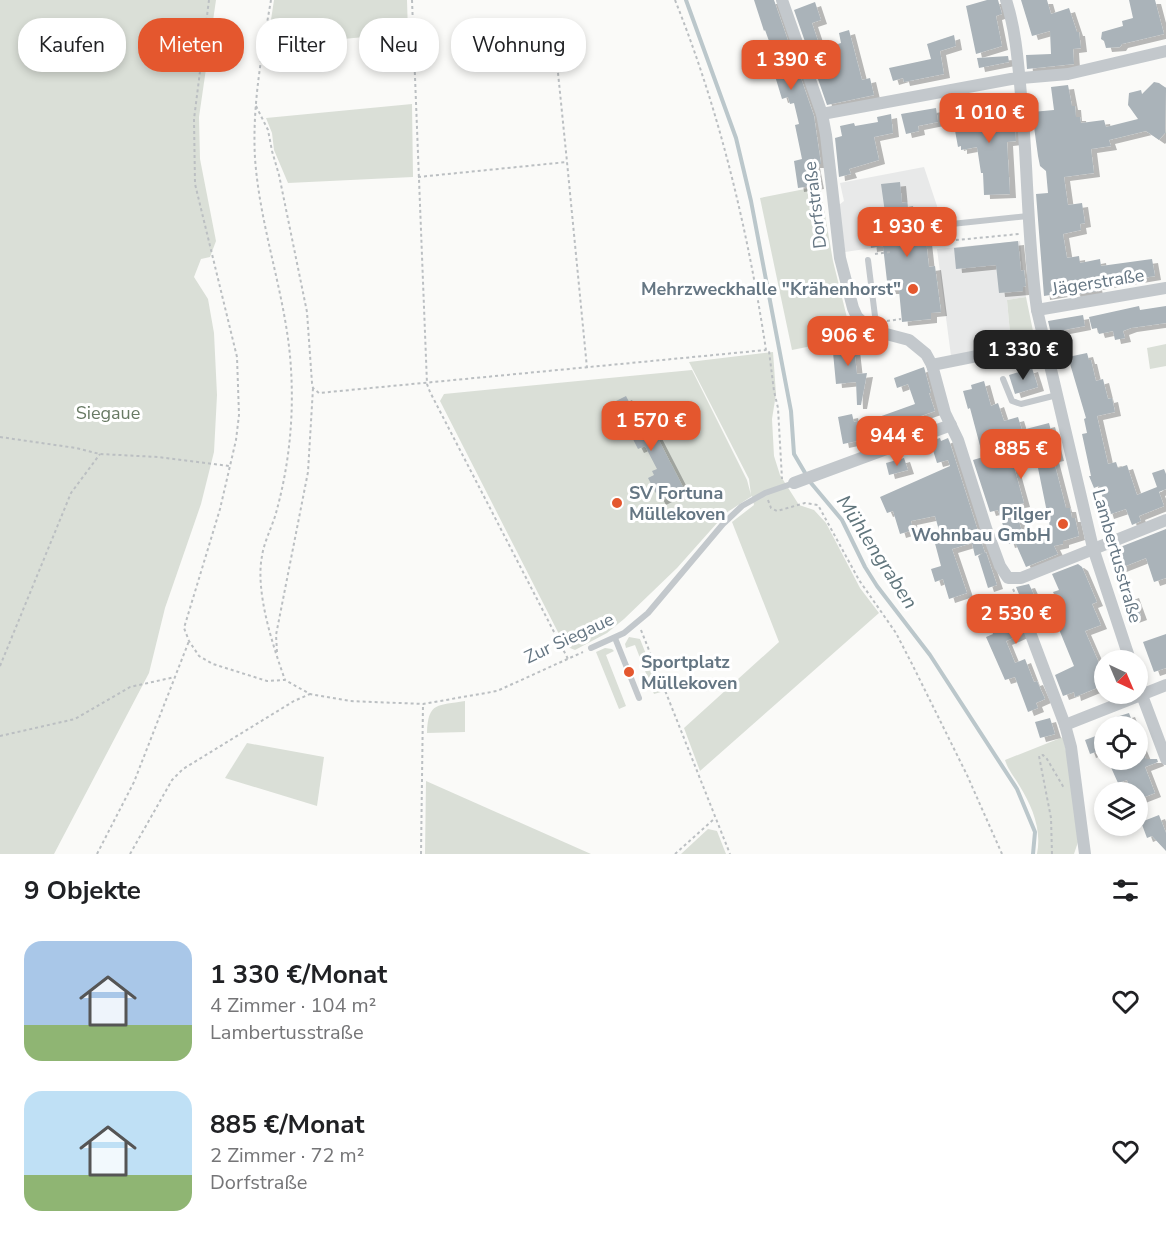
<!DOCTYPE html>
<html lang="de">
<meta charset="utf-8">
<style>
body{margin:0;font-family:"Nunito Sans",sans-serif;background:#f6f6f6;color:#202124;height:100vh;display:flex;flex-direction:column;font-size:22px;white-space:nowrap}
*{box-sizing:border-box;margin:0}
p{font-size:20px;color:#757577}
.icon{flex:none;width:33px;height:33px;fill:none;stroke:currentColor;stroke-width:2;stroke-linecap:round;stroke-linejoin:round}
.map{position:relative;height:854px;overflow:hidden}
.details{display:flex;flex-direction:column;background:#fff;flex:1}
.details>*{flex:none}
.hud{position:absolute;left:18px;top:18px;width:600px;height:54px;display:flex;gap:12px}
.needle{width:39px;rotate:136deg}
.fabs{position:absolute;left:1094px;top:650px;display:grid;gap:12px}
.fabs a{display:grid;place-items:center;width:54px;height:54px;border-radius:50%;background:#fff;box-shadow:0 3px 9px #0003;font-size:30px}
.price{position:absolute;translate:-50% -51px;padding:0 14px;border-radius:12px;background:#e4572e;color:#fff;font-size:20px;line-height:39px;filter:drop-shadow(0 2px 3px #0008)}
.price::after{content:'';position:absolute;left:50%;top:36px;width:18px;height:14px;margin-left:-9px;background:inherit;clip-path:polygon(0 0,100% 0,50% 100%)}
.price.on{background:#222;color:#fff}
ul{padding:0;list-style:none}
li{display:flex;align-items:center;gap:18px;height:150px;padding:0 24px}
li span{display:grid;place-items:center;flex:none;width:168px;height:120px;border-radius:18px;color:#555}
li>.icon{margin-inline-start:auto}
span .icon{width:72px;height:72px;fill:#fffc;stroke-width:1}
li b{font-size:26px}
h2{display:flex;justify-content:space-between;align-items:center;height:72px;padding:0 24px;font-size:26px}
.chip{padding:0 21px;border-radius:24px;background:#fff;box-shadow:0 3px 9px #0003;font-size:21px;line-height:54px}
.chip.on{background:#e4572e;color:#fff}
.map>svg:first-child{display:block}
.built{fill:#e8e9e9}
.green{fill:#dadfd7}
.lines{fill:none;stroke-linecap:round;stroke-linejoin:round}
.stream{stroke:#bbc7cb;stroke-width:4}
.building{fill:#aab3b9;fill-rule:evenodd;filter:url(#shadow)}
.path{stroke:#bbbfc2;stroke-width:2;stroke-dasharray:3 3;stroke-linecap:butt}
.lane{stroke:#c3c8cc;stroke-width:6}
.street{stroke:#c3c8cc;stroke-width:12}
.poi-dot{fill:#e4572e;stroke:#fff;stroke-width:2}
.labels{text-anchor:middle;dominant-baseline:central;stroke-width:6;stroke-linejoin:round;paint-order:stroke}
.street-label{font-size:18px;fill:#657683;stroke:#fff}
.poi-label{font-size:18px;font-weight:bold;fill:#657683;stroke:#fff;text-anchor:end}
.park-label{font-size:18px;fill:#687a64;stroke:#fff}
.water-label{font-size:20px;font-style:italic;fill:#60757c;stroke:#fff}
</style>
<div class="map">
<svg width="1166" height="854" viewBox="0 0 1166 854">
<defs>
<filter id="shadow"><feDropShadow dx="6" dy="4" stdDeviation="0" flood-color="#0004"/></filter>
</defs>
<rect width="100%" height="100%" fill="#fafaf8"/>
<g class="built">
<path d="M 924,167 L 937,206 L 939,231 L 941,231 L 943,243 L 925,231 L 899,244 L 845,252 L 839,205 L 844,201 L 840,183 Z"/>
<path d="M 1020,241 L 1026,297 L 1007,300 L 1011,344 L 951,356 L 937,249 Z"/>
</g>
<g class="green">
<path d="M 0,0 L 216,0 L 199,117 L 200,159 L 216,241 L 210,257 L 201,259 L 194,277 L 208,299 L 214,333 L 217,395 L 214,452 L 201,504 L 165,608 L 149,673 L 54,854 L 0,854 Z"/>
<path d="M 274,0 L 407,0 L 408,33 L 267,46 Z"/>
<path d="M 412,104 L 413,177 L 288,183 L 274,150 L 272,133 L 266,118 Z"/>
<path d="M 820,186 L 833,261 L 852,338 L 792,350 L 760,198 Z"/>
<path d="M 1026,297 L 1033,331 L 1026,342 L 1011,344 L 1007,300 Z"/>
<path d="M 1166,344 L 1166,366 L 1150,369 L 1147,348 Z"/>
<path d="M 773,352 L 776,394 L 772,419 L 774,456 L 780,475 L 799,505 L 814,510 L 826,523 L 860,588 L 879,613 L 700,771 L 684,728 L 779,642 L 732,522 L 754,505 L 752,496 L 726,513 L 677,568 L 624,619 L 607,633 L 575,650 L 565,646 L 440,401 L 444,394 L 692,370 L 747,480 L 751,495 L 749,479 L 689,362 Z"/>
<path d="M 629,637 L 640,639 L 661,692 L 654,694 L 635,645 L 626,648 L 625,644 Z"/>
<path d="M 605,648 L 612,649 L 614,651 L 606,655 L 626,706 L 619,709 L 596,652 Z"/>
<path d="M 465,701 L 465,732 L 427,733 C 428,701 438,706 465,701 Z"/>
<path d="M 1063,737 L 1068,761 L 1078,842 L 1074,854 L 1037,854 C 1042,829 1032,806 1019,785 C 1014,776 1008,770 1005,760 Z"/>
<path d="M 247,743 L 324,757 L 317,806 L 225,778 Z"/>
<path d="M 426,781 L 591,854 L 425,854 Z"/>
<path d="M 708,829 L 717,831 L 726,854 L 681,854 Z"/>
</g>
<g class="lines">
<path class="stream" d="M 686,0 L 736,138 L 751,201 L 791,411 L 794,454 L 811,483 L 842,520 L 865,567 L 877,586 L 930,655 L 1017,789 L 1035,832 L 1033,854"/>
</g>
<g class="building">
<path d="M 754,0 L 774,0 L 814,116 L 821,164 L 814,164 L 818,185 L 798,188 L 794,161 L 802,159 L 795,125 L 799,124 L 794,103 L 790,104 L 788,97 L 782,99 L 775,76 L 772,77 L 768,65 L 766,66 L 764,56 L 773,52 L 765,30 L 764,31 Z"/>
<path d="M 987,0 L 998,0 L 1002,14 L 996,16 L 1002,46 L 976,54 L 966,6 Z"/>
<path d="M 1021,0 L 1047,0 L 1051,14 L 1069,8 L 1077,32 L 1079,32 L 1081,48 L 1073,49 L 1074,64 L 1027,69 L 1026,55 L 1051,54 L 1050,31 L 1032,36 Z"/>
<path d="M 1129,0 L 1155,0 L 1164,34 L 1122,44 L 1120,47 L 1106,48 L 1104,41 L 1101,39 L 1102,32 L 1123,26 L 1122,21 L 1133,18 Z"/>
<path d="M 815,2 L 821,20 L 812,23 L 820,47 L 822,49 L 841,43 L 839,33 L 849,30 L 862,80 L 870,78 L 874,95 L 827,105 L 794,10 Z"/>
<path d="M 954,35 L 956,46 L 940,51 L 944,74 L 904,82 L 903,78 L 893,81 L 889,68 L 931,59 L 927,44 Z"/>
<path d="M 1008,56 L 1009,62 L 979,68 L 977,58 Z"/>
<path d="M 1154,82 L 1159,83 L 1166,88 L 1165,133 L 1159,140 L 1146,131 L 1109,140 L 1111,146 L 1091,149 L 1094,173 L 1064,177 L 1068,205 L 1082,203 L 1085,223 L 1080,224 L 1081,230 L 1063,234 L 1067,258 L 1079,256 L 1080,263 L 1100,259 L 1101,266 L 1152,259 L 1155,276 L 1096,286 L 1097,291 L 1075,295 L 1074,291 L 1044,296 L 1036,194 L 1048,193 L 1046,171 L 1040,166 L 1038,156 L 1032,112 L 1054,110 L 1051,87 L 1068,85 L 1072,106 L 1075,106 L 1076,117 L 1080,117 L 1081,123 L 1104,120 L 1106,127 L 1138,119 L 1128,105 L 1129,93 L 1141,90 L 1142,94 Z"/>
<path d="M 1002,97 L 1005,117 L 1014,115 L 1016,141 L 1007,142 L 1010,194 L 984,195 L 983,173 L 981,173 L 977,147 L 961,150 L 961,146 L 958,147 L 954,125 L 957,124 L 955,111 L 970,109 L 972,122 L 991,119 L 988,99 Z"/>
<path d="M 936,108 L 938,122 L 918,126 L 919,131 L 906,134 L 901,114 Z"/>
<path d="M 891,114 L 893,133 L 874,137 L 879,160 L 849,169 L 851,174 L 839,177 L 835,138 L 842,136 L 840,126 L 854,123 L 855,126 L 878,122 L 877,117 Z"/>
<path d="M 900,182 L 902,203 L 907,202 L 910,224 L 924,222 L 929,267 L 935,266 L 941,312 L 931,313 L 931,319 L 902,322 L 899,290 L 888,290 L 883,246 L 871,248 L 869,230 L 887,227 L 881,184 Z"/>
<path d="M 1018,241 L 1021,271 L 1024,270 L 1026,286 L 1023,287 L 1023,291 L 999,293 L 996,265 L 956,269 L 954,248 Z"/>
<path d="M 1139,306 L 1140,310 L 1166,306 L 1166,323 L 1131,328 L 1123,331 L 1125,338 L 1115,340 L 1113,331 L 1099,334 L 1097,328 L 1092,329 L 1089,317 Z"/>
<path d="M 1083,315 L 1085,326 L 1064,330 L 1066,338 L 1063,339 L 1065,349 L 1055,351 L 1048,321 Z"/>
<path d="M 853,339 L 857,374 L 867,373 L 861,405 L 857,405 L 856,382 L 836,384 L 832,342 Z"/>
<path d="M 1087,353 L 1089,360 L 1091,360 L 1096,381 L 1103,379 L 1108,399 L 1112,398 L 1115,412 L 1097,416 L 1108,464 L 1116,462 L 1118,468 L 1127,465 L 1137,495 L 1157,487 L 1152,473 L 1164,469 L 1166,474 L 1166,489 L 1159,492 L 1164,506 L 1139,516 L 1141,521 L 1132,525 L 1126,509 L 1108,515 L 1099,486 L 1094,488 L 1089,476 L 1091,476 L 1082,434 L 1087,433 L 1084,419 L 1086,418 L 1068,357 Z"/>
<path d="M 924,367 L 931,393 L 929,393 L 935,411 L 901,423 L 903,428 L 881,436 L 843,444 L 838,417 L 852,414 L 854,422 L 862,420 L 862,423 L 915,404 L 908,384 L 897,388 L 894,378 Z"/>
<path d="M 1032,368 L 1038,387 L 1015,394 L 1009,375 Z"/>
<path d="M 984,381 L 991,406 L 998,403 L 1004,421 L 1018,417 L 1022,430 L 1049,423 L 1058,457 L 1053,458 L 1066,508 L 1070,508 L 1072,518 L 1075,518 L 1079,536 L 1063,541 L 1063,544 L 1054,546 L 1058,554 L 1026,567 L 1015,542 L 1009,544 L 998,510 L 990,512 L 973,460 L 983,457 L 970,408 L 968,409 L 963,391 L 972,389 L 971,385 ZM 1036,436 L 1044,466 L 1038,468 L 1050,527 L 1024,538 L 1014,505 L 1024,503 L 1014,467 L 1021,465 L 1014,443 Z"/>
<path d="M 626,396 L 643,429 L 651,425 L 684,489 L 660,501 L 648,478 L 654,475 L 652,471 L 657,469 L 645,446 L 638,449 L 614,402 Z"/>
<path d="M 940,438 L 941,441 L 948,438 L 950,443 L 985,553 L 986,552 L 997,585 L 988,588 L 978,556 L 983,553 L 975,556 L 972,543 L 952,549 L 967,593 L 949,599 L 943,579 L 935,582 L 931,569 L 941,566 L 933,536 L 940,534 L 935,516 L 911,521 L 913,530 L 900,534 L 893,511 L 887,513 L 880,497 L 950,466 L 948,460 L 937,463 L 930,441 Z"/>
<path d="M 904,458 L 908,470 L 889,475 L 886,463 Z"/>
<path d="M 1166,529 L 1166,578 L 1154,582 L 1146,558 L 1118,569 L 1110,551 Z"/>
<path d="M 1078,564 L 1082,567 L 1097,602 L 1092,604 L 1101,625 L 1085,631 L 1099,663 L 1104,661 L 1104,685 L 1075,697 L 1074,692 L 1063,696 L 1055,675 L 1074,666 L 1056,622 L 1065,618 L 1053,592 L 1059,590 L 1052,574 Z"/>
<path d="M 1029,584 L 1044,617 L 1035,621 L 1030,612 L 1022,612 L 1017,618 L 1022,634 L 1006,641 L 1015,663 L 1025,659 L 1034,682 L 1037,681 L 1045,699 L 1036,703 L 1038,708 L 1028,712 L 1015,677 L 1005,680 L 986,637 L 993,634 L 990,627 L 996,625 L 992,612 L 1021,599 L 1016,587 Z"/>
<path d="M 1133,594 L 1141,616 L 1130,620 L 1122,598 Z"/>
<path d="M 1166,634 L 1166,668 L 1154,672 L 1143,642 Z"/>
<path d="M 1129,713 L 1134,726 L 1116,726 L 1113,718 Z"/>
<path d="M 1050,718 L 1055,734 L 1040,738 L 1035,722 Z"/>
<path d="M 1104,733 L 1104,749 L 1090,754 L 1085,740 Z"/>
<path d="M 1137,738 L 1146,759 L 1157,759 L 1158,762 L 1145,767 L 1155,793 L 1137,800 L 1137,792 L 1131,792 L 1127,780 L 1118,783 L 1109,763 L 1119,759 L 1137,759 Z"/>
<path d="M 1159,815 L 1166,833 L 1166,851 L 1152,836 L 1147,838 L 1141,822 Z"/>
</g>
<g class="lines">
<g class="path">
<path d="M 209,0 L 194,119 L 195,184 L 237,357 L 239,415 L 236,440 L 220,509 L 184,628 L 189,641 L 199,656 L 213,664 L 267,681 L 285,680 L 310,694 L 350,701 L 423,704 L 497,691 L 583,652"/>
<path d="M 271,0 C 262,52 252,106 255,158 C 260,230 287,298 291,369 C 294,418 289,466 276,513 C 272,527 264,542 262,556 C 255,592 273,646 285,680"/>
<path d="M 412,0 L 427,384 L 430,392 L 568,659"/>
<path d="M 675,0 C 720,112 748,231 766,350 L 769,351 L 774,391 L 778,408 L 782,479"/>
<path d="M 555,43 L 567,162"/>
<path d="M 256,106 L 268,130 L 272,151 L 279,175 L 307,312 L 312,383 L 313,388 L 319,393 L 766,350"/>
<path d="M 418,177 L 567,162 L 587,368"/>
<path d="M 926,243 L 1019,234"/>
<path d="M 875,254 L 890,252"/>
<path d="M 887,321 L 901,319"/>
<path d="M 0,437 L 76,448 L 100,454 L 158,457 L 229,466"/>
<path d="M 768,500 L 771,508 L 777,511 L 805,503 L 818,505 L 859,580 L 896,633 L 912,664 L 967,775 L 1002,854"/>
<path d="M 1013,589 L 1022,608"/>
<path d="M 641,630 L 730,854"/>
<path d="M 277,652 L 276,635 L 308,472 L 313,388"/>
<path d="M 0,666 L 71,493 L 100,454"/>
<path d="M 0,736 L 75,719 L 130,687 L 175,677"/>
<path d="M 97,854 L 134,782 L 189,641"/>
<path d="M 130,854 L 172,780 L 183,769 L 294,701 L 310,694"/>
<path d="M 421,854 L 423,704"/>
<path d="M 675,854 L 715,818"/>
<path d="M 1052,854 L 1051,818 L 1039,756 L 1043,755 L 1047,759 L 1064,788"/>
</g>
<g class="lane">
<path d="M 942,225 L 1028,216"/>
<path d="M 868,260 L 877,332"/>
<path d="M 1003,379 L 1012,401 L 1021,404 L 1057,395"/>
<path d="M 615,638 L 639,698"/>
<path d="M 591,648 L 624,633 L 648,613 L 723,524 L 742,506 L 765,493 L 794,483"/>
</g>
<g class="street">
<path d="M 782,0 L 822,114 L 826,135 L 840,258 L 853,308 L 857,317 L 871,330 L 909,340 L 926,354 L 932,365 L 945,413 L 958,440 L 986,528 L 1000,566 L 1008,578 L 1021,578 L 1166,520"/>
<path d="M 1006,0 C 1016,31 1018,62 1021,95 C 1028,166 1027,238 1037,310 L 1093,548 L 1130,660"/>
<path d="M 822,114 L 1011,79 L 1068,74 L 1166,51"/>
<path d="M 1037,310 L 1166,288"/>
<path d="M 932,365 L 1043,343"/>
<path d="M 794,483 L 951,425"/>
<path d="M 1025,619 L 1065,725 L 1071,747 L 1085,854"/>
<path d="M 1137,682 L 1166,759"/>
<path d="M 1065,725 L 1166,685"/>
</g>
</g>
<g class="poi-dot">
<circle cx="913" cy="289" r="6"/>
<circle cx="617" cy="503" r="6"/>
<circle cx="1063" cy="524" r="6"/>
<circle cx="629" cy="672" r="6"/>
</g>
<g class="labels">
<g class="street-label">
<text transform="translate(815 205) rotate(-97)">Dorfstraße</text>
<text transform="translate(1098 282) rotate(-9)">Jägerstraße</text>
<text transform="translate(1117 556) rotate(74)">Lambertusstraße</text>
<text transform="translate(569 638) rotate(-25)">Zur Siegaue</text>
</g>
<g class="poi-label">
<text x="901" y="289">Mehrzweckhalle "Krähenhorst"</text>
<text x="629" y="493" text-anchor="start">SV Fortuna<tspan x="629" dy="21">Müllekoven</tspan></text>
<text x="1051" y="514">Pilger<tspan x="1051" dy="21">Wohnbau GmbH</tspan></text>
<text x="641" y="662" text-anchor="start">Sportplatz<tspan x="641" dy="21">Müllekoven</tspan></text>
</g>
<g class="park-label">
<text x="108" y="413">Siegaue</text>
</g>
<g class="water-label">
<text transform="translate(877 552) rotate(57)">Mühlengraben</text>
</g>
</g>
</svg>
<div class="fabs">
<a><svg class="needle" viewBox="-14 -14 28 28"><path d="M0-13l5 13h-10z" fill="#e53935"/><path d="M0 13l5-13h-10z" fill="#757577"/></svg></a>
<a><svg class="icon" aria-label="locate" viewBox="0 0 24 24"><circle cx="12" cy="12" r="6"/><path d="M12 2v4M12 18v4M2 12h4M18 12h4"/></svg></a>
<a><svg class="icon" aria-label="layers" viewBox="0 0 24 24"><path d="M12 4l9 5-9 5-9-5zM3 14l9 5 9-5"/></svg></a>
</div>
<b class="price" style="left:791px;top:91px">1 390 €</b>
<b class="price" style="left:989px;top:144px">1 010 €</b>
<b class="price" style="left:907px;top:258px">1 930 €</b>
<b class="price" style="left:848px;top:367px">906 €</b>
<b class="price on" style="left:1023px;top:381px">1 330 €</b>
<b class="price" style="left:651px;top:452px">1 570 €</b>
<b class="price" style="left:897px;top:467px">944 €</b>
<b class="price" style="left:1021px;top:480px">885 €</b>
<b class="price" style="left:1016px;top:645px">2 530 €</b>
<div class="hud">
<a class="chip">Kaufen</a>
<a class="chip on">Mieten</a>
<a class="chip">Filter</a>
<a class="chip">Neu</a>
<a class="chip">Wohnung</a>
</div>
</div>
<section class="details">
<h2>9 Objekte<svg class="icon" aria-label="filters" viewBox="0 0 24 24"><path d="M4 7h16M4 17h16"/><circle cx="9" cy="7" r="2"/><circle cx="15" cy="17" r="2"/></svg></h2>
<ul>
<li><span style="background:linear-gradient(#a9c7e8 70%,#8fb573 0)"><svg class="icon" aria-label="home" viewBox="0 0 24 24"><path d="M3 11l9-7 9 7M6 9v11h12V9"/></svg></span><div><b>1 330 €/Monat</b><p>4 Zimmer · 104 m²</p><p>Lambertusstraße</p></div><svg class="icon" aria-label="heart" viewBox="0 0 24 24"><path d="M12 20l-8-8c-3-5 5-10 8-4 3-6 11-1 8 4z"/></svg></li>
<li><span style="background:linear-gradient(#bfe0f5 70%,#8fb573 0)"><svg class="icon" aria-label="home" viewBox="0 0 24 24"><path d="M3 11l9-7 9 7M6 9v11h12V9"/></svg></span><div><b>885 €/Monat</b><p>2 Zimmer · 72 m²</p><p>Dorfstraße</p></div><svg class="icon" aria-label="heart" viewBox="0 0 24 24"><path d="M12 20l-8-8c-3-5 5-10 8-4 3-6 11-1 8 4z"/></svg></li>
</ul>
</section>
